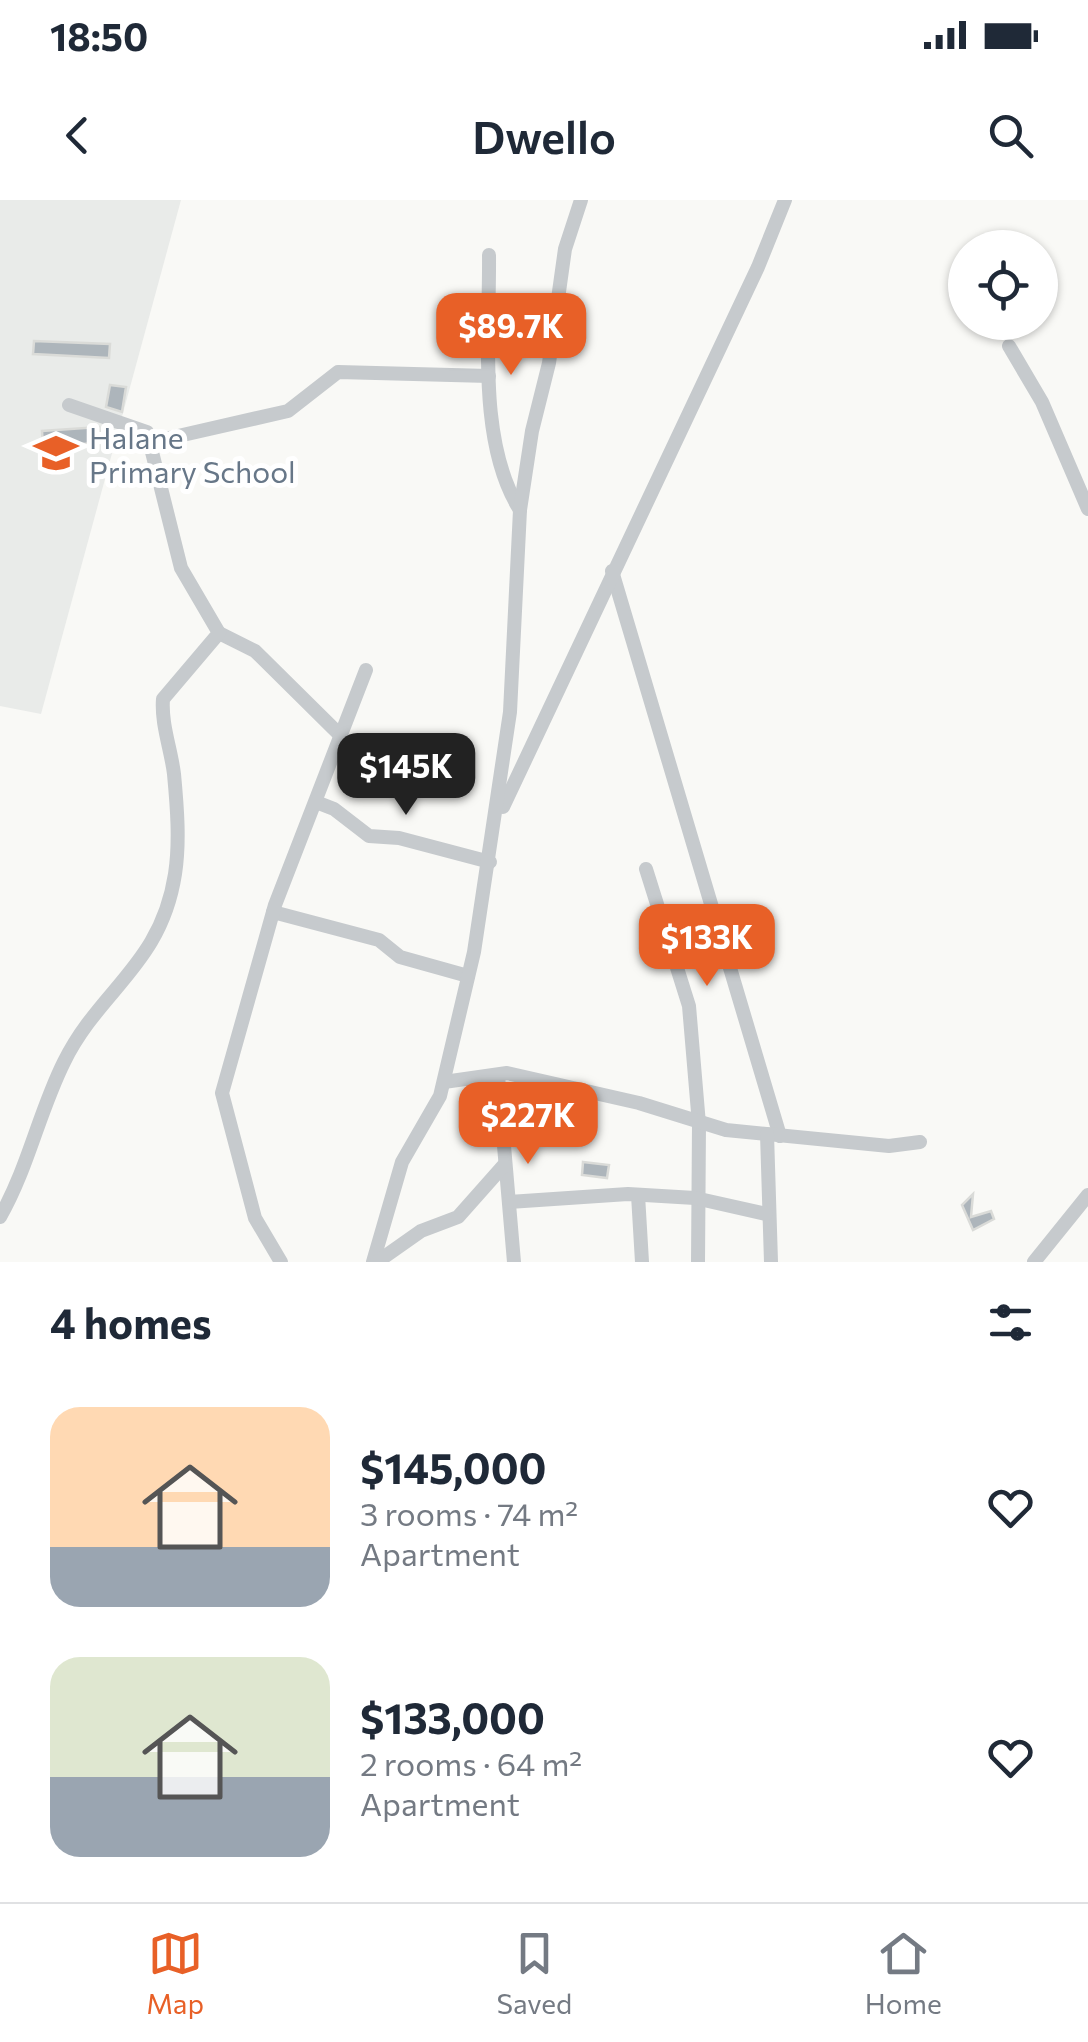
<!DOCTYPE html>
<meta charset="utf-8">
<style>
body{margin:0;font-family:Commissioner,sans-serif;background:#f2f2f3;color:#1f2937;height:100vh;display:flex;flex-direction:column;font-size:38px;white-space:nowrap}
*{box-sizing:border-box;margin:0}
p{font-size:32px;color:#747a83}
.icon{flex:none;width:55px;height:55px;fill:none;stroke:currentColor;stroke-width:2;stroke-linecap:round;stroke-linejoin:round}
.map{position:relative;height:1062px;overflow:hidden}
.drawer{display:flex;flex-direction:column;background:#fff;flex:1}
.drawer>*{flex:none}
.buttons{position:absolute;left:948px;top:30px;display:grid;gap:20px}
.buttons a{display:grid;place-items:center;width:110px;height:110px;border-radius:50%;background:#fff;box-shadow:0 2px 8px #0004;font-size:50px}
.price{position:absolute;translate:-50% -85px;padding:0 22px;border-radius:20px;background:#e86027;color:#fff;font-size:32px;line-height:65px;filter:drop-shadow(0 2px 5px #0008)}
.price::after{content:'';position:absolute;left:50%;top:60px;width:30px;height:22px;margin-left:-15px;background:inherit;clip-path:polygon(0 0,100% 0,50% 100%)}
.price.active{background:#222;color:#fff}
ul{padding:0;list-style:none}
li{display:flex;align-items:center;gap:30px;height:250px;padding:0 50px}
li span{display:grid;place-items:center;flex:none;width:280px;height:200px;border-radius:30px;color:#555}
li>.icon{margin-inline-start:auto}
span .icon{width:120px;height:120px;fill:#fffc;stroke-width:1}
li b{font-size:42px}
h2{display:flex;justify-content:space-between;align-items:center;height:120px;padding:0 50px;font-size:42px}
.status{display:flex;justify-content:space-between;align-items:center;height:70px;padding:0 50px;background:#fff;direction:ltr}
.status svg{height:28px;fill:currentColor}
header{display:flex;justify-content:space-between;align-items:center;height:130px;padding:0 50px;background:#fff;font-size:45px;font-weight:600}
.dock{display:flex;justify-content:space-around;align-items:center;height:140px;border-top:2px solid #e0e1e3;background:#fff;font-size:28px;color:#747a83}
.dock a{display:grid;justify-items:center;gap:5px}
.dock .active{color:#e86027}
.map>svg:first-child{display:block}
.built{fill:#e9ebe9}
.building{fill:#adb5bb;stroke:#dadbd8;stroke-width:2.5}
.lines{fill:none;stroke-linecap:round;stroke-linejoin:round}
.minor{stroke:#c6cacd;stroke-width:14}
.labels{text-anchor:middle;dominant-baseline:central;stroke-width:10;stroke-linejoin:round;paint-order:stroke}
.poi-label{font-size:30px;fill:#677788;stroke:#fff;text-anchor:start}
</style>
<div class="status"><b>18:50</b><svg viewBox="0 0 49 12"><path d="M0 12V9h3v3zM5 12V6h3v6zM10 12V3h3v9zM15 12V0h3v12zM26 1h20v11H26zM47 4h2v5h-2z"/></svg></div>
<header><svg class="icon" aria-label="back" viewBox="0 0 24 24"><path d="M15 5l-7 7 7 7"/></svg>Dwello<svg class="icon" aria-label="search" viewBox="0 0 24 24"><circle cx="10" cy="10" r="6"/><path d="M15 15l6 6"/></svg></header>
<div class="map">
<svg width="1088" height="1062" viewBox="0 0 1088 1062">
<rect width="100%" height="100%" fill="#f9f9f6"/>
<path class="built" d="M 0,0 L 181,0 L 41,514 L 0,506 Z"/>
<g class="building">
<path d="M 34,141 L 110,144 L 109,158 L 33,154 Z"/>
<path d="M 110,185 L 126,187 L 122,212 L 106,207 Z"/>
<path d="M 99,227 L 100,243 L 43,246 L 42,231 Z"/>
<path d="M 583,962 L 609,965 L 607,978 L 582,975 Z"/>
<path d="M 973,994 L 971,1017 L 991,1011 L 994,1019 L 973,1030 L 962,1005 Z"/>
</g>
<g class="lines">
<g class="minor">
<path d="M 489,55 C 490,132 477,242 520,310"/>
<path d="M 1009,146 L 1042,202 L 1088,309"/>
<path d="M 152,242 L 288,211 L 338,172 L 489,176"/>
<path d="M 612,371 L 780,936"/>
<path d="M 219,433 L 255,451 L 341,536"/>
<path d="M 316,602 L 334,609 L 369,636 L 399,638 L 490,662"/>
<path d="M 503,607 L 758,67 L 785,0"/>
<path d="M 646,669 L 689,806 L 699,924 L 698,1062"/>
<path d="M 273,712 L 379,740 L 400,757 L 468,776"/>
<path d="M 498,876 L 514,1062"/>
<path d="M 444,882 L 507,873 L 639,903 L 726,930 L 889,946 L 920,942"/>
<path d="M 767,934 L 771,1062"/>
<path d="M 638,995 L 642,1062"/>
<path d="M 509,1002 L 628,994 L 695,998 L 766,1014"/>
<path d="M 0,1017 C 28,968 39,912 64,862 C 100,789 161,765 175,674 C 180,642 177,606 174,574 C 171,549 161,524 163,499 L 219,433 L 181,368 L 147,232 L 69,205"/>
<path d="M 281,1062 L 255,1018 L 222,893 L 275,705 L 366,470"/>
<path d="M 373,1062 L 402,962 L 440,896 L 474,752 L 510,512 L 520,310 L 532,231 L 549,163 L 565,49 L 581,0"/>
<path d="M 377,1062 L 421,1031 L 458,1017 L 505,964"/>
<path d="M 1034,1062 L 1088,995"/>
</g>
</g>
<defs>
<g id="school-bare" transform="scale(3.45)"><path d="M0-5L7-2L0 1L-7-2ZM-4 1L0 2.5L4 1V4Q0 6-4 4Z" fill="#e86027" stroke="#fff" stroke-width="2.5" paint-order="stroke"/></g>
</defs>
<g fill-rule="evenodd">
<use href="#school-bare" x="56" y="253"/>
</g>
<g class="labels">
<g class="poi-label">
<text x="89" y="236">Halane<tspan x="89" dy="34">Primary School</tspan></text>
</g>
</g>
</svg>
<div class="buttons">
<a><svg class="icon" aria-label="locate" viewBox="0 0 24 24"><circle cx="12" cy="12" r="6"/><path d="M12 2v4M12 18v4M2 12h4M18 12h4"/></svg></a>
</div>
<b class="price" style="left:511px;top:178px">$89.7K</b>
<b class="price active" style="left:406px;top:618px">$145K</b>
<b class="price" style="left:707px;top:789px">$133K</b>
<b class="price" style="left:528px;top:967px">$227K</b>
</div>
<section class="drawer">
<h2>4 homes<svg class="icon" aria-label="filters" viewBox="0 0 24 24"><path d="M4 7h16M4 17h16"/><circle cx="9" cy="7" r="2"/><circle cx="15" cy="17" r="2"/></svg></h2>
<ul>
<li><span style="background:linear-gradient(#ffd9b3 70%,#9aa5b1 0)"><svg class="icon" aria-label="home" viewBox="0 0 24 24"><path d="M3 11l9-7 9 7M6 9v11h12V9"/></svg></span><div><b>$145,000</b><p>3 rooms · 74 m²</p><p>Apartment</p></div><svg class="icon" aria-label="heart" viewBox="0 0 24 24"><path d="M12 20l-8-8c-3-5 5-10 8-4 3-6 11-1 8 4z"/></svg></li>
<li><span style="background:linear-gradient(#dfe7d0 60%,#9aa5b1 0)"><svg class="icon" aria-label="home" viewBox="0 0 24 24"><path d="M3 11l9-7 9 7M6 9v11h12V9"/></svg></span><div><b>$133,000</b><p>2 rooms · 64 m²</p><p>Apartment</p></div><svg class="icon" aria-label="heart" viewBox="0 0 24 24"><path d="M12 20l-8-8c-3-5 5-10 8-4 3-6 11-1 8 4z"/></svg></li>
</ul>
</section>
<nav class="dock">
<a class="active"><svg class="icon" aria-label="map" viewBox="0 0 24 24"><path d="M3 6l6-2 6 2 6-2v14l-6 2-6-2-6 2zM9 4v14M15 6v14"/></svg>Map</a>
<a><svg class="icon" aria-label="saved" viewBox="0 0 24 24"><path d="M7 4h10v16l-5-4-5 4z"/></svg>Saved</a>
<a><svg class="icon" aria-label="home" viewBox="0 0 24 24"><path d="M3 11l9-7 9 7M6 9v11h12V9"/></svg>Home</a>
</nav>
